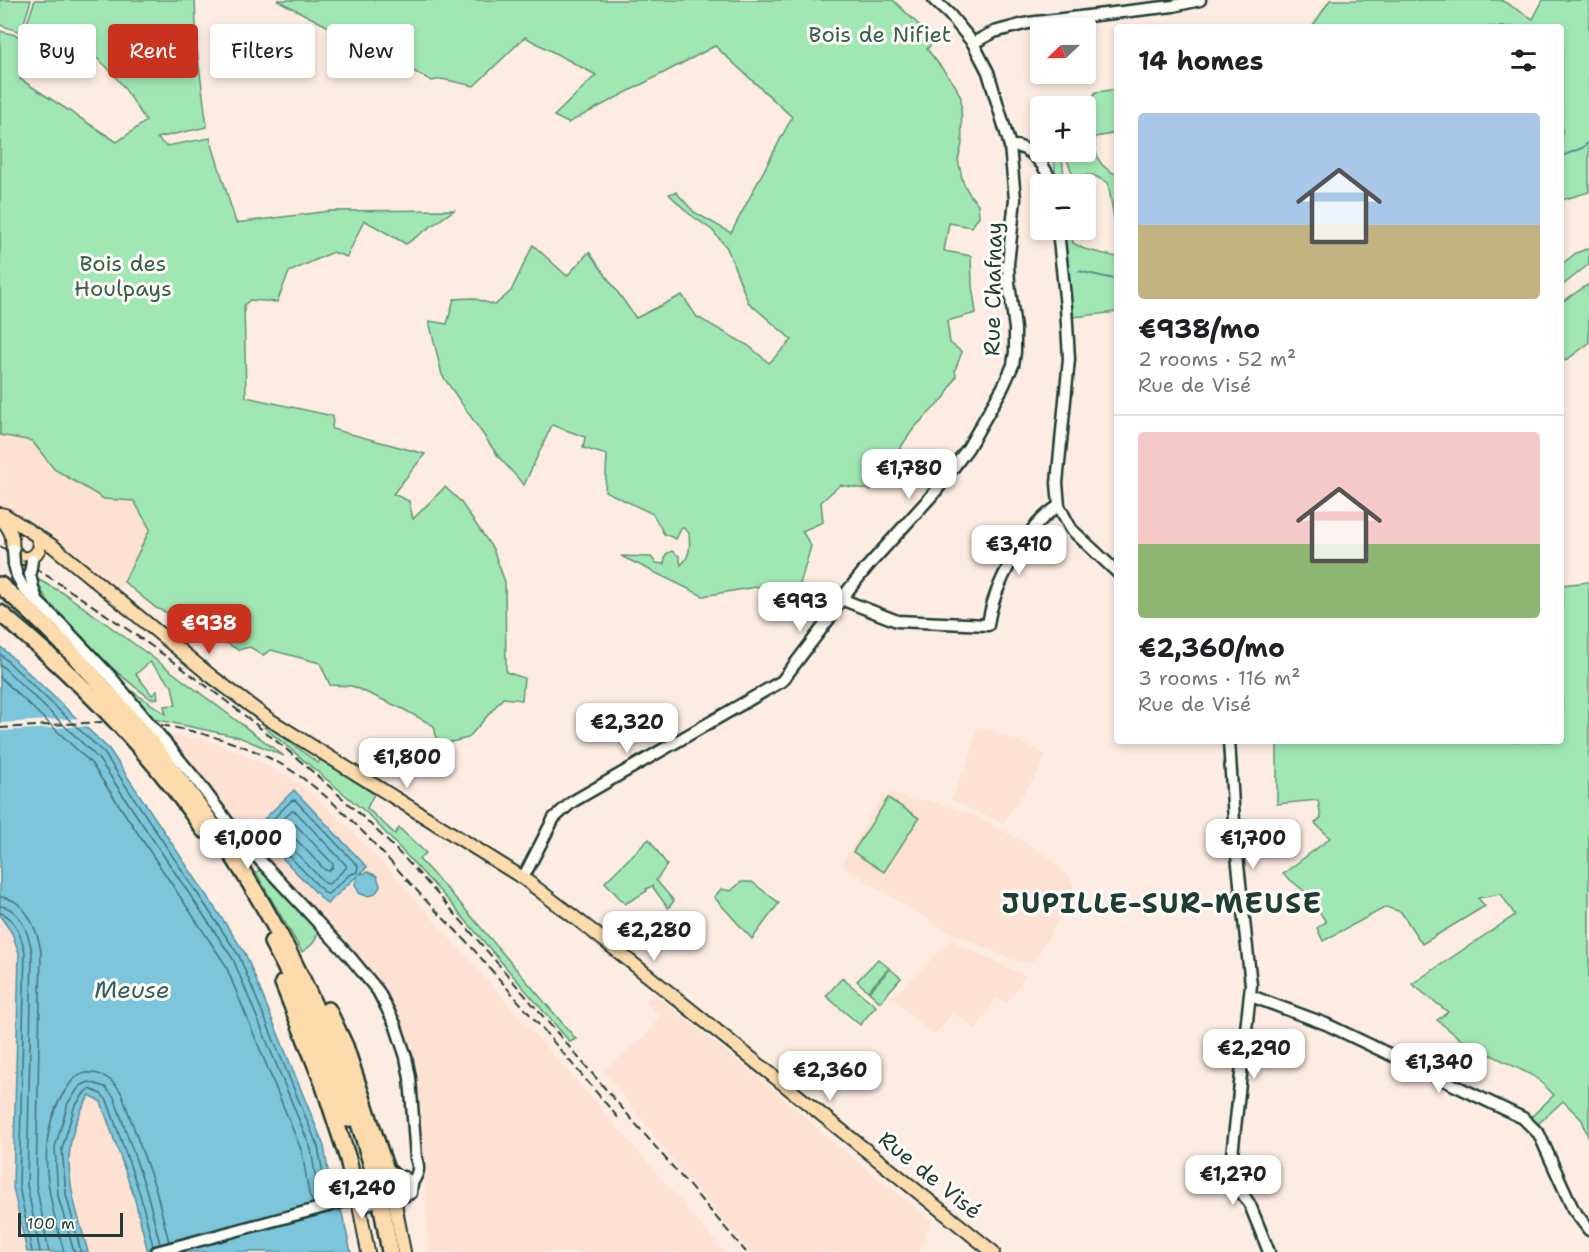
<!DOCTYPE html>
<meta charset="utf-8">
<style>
body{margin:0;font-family:"Shantell Sans",sans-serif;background:#f6f6f6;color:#202124;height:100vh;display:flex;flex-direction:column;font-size:22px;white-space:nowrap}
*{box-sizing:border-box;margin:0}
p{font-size:20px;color:#757577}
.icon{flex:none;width:33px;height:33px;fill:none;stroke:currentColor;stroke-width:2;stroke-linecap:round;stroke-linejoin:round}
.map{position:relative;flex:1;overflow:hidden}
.details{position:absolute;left:1114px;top:24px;width:450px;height:720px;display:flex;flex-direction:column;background:#fff;border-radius:6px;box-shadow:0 3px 9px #0003}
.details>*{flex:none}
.banner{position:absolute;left:18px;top:24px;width:570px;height:54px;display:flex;gap:12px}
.needle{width:39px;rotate:248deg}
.fabs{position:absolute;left:1030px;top:18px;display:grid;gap:12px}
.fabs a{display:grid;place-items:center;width:66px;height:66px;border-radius:6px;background:#fff;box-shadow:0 3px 9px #0003;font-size:30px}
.scale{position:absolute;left:18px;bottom:15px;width:105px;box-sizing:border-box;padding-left:6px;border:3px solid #1f3d34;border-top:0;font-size:16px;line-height:21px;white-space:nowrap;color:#1f3d34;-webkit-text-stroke:4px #fdfcf7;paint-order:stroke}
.price{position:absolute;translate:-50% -51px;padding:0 14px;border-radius:12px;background:#fff;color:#222;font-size:20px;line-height:39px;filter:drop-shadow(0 2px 3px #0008)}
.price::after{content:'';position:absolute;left:50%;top:36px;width:18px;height:14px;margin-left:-9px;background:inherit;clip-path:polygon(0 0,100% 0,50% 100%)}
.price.on{background:#c8321e;color:#fff}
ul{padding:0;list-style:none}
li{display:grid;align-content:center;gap:12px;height:318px;padding:0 24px}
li+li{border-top:2px solid #e0e0e0}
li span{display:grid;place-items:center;height:186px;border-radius:6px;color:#555}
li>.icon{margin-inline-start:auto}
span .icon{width:108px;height:108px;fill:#fffc;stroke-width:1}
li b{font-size:26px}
h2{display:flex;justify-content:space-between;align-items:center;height:72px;padding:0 24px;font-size:26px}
.pill{padding:0 21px;border-radius:6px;background:#fff;box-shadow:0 3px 9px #0003;font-size:21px;line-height:54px}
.pill.on{background:#c8321e;color:#fff}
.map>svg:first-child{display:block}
.built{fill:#fde1d2}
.green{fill:#a1e7b4;stroke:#609274;stroke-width:1.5}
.water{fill:#7bc5db;stroke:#568f98;stroke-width:1.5}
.pier{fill:#fdece1}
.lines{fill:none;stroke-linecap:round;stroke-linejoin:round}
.shore{stroke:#447377;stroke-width:1.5}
.stream{stroke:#568f98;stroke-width:2}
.highway-tunnel{stroke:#d1c9be;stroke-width:15;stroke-dasharray:15 8;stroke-linecap:butt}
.minor-casing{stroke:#1f3d34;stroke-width:15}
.major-casing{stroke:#1f3d34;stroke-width:16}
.highway-casing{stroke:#1f3d34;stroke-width:20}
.minor{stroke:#fdfcf7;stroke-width:10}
.major{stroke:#fedbac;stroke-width:12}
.highway{stroke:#fedbac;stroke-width:15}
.rail{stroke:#1f3d34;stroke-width:2;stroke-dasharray:9 4.5;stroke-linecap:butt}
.minor-bridge-casing{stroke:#1f3d34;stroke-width:15;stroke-linecap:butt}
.minor-bridge{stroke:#fdfcf7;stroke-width:10}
.labels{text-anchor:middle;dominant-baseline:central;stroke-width:6;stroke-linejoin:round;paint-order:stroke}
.park-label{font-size:22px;fill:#395f4e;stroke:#fdfcf7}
.street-label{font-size:22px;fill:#1f3d34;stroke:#fdfcf7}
.water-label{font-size:24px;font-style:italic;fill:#365f5e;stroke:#fdfcf7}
.district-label{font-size:28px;font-weight:bold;letter-spacing:1.5px;fill:#1f3d34;stroke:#fdfcf7}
</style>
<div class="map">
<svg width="1589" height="1252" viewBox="0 0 1589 1252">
<rect width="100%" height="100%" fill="#fdece1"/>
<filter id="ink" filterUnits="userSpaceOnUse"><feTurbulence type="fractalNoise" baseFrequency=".0167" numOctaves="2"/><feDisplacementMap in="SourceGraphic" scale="12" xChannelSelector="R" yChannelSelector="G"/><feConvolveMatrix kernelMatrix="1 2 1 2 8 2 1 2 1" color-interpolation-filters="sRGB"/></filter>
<g filter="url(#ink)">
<g class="built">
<path d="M 0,435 L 32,441 L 54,469 L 104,499 L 134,501 L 150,529 L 120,588 L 0,508 Z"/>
<path d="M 978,726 L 1011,738 L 1046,755 L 1036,775 L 1003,823 L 951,800 L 969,760 Z"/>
<path d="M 168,734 L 198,740 L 200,738 L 234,750 L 297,782 L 339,818 L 387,868 L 610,1119 L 724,1252 L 429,1252 L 418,1082 L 406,1032 L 382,985 L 372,972 L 245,835 Z"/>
<path d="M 890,793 L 915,801 L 926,800 L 937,803 L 978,817 L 1043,853 L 1056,863 L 1069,877 L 1073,886 L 1072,894 L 1050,935 L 1034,960 L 1027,963 L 1018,962 L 943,929 L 844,867 L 843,862 L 883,796 Z"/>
<path d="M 0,916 L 12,933 L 19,953 L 13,1187 L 21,1225 L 69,1165 L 68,1149 L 73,1131 L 80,1110 L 90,1095 L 101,1102 L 134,1196 L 148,1252 L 0,1252 Z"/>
<path d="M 951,940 L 1025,976 L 1007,1004 L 997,998 L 976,1029 L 953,1013 L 934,1035 L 892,998 Z"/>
<path d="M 654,994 L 767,1084 L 834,1143 L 931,1220 L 919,1252 L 750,1252 L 679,1168 L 604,1071 L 647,1034 L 660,1016 L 645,1001 Z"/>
</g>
<g class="green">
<path d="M 0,0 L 31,0 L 21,32 L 0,25 Z"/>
<path d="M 35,0 L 195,0 L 197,49 L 207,127 L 157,138 L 166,146 L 210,138 L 236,223 L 330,211 L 454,210 L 406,244 L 364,220 L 347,257 L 333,252 L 289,272 L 277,302 L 250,300 L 244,305 L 246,397 L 333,416 L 332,429 L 425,454 L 393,494 L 409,501 L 413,519 L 445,487 L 460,501 L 493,549 L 505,582 L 506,672 L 524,678 L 522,700 L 503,698 L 468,738 L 438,745 L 434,726 L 403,709 L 352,686 L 330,685 L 320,663 L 271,650 L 263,655 L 250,647 L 238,650 L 200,627 L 156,608 L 124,582 L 150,529 L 134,501 L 104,499 L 54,469 L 32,441 L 0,435 L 0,31 L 42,42 L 20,79 L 117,142 L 146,121 C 131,98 116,72 94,56 C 76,41 46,38 24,32 Z"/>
<path d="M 277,0 L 893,0 L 925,31 L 933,42 L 927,49 L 955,85 L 961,98 L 962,144 L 958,160 L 963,182 L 970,195 L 978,204 L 979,216 L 972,227 L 949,223 L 944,251 L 971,256 L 972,285 L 976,313 L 947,321 L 950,343 L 962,352 L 955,370 L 956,376 L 945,397 L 914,428 L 871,490 L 840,485 L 821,502 L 823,522 L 802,531 L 811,546 L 798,591 L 779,583 L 703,596 L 621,556 L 651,557 L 656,563 L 664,564 L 666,554 L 672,551 L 679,556 L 681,565 C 691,556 690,545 689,533 L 682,527 L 676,539 L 664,534 L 653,514 L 605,491 L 607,455 L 583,448 L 585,437 L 552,425 L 524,485 L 498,456 L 442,375 L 429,321 L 447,324 L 454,299 L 472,298 L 495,305 L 511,291 L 533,245 L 567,276 L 589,252 L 636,318 L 682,295 L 697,317 L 749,346 L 769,363 L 792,340 L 748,302 L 727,248 L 712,230 L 688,213 L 669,194 L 676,192 L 694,212 L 731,233 L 792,117 L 715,46 L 568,123 L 554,116 L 596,75 L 525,37 L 474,86 L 442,79 L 432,81 Z"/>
<path d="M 1330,0 L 1501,0 L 1533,19 L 1543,0 L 1589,0 L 1589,192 L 1562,200 L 1562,27 L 1312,27 Z"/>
<path d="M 1117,89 L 1117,133 L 1095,137 C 1094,157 1099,166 1117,175 L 1117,235 L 1108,183 L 1093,175 L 1073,175 L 1064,152 L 1086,152 L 1086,135 L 1089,134 L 1089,102 L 1096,92 Z"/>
<path d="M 1053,152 L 1056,152 L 1062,158 L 1065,184 L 1057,184 Z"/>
<path d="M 1064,230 L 1071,230 L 1073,243 L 1084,249 L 1117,257 L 1117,312 L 1073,317 Z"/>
<path d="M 1589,248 L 1589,264 L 1562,286 L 1562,264 L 1576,253 Z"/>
<path d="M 1589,284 L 1589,343 L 1565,361 L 1562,357 L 1562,302 Z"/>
<path d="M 37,579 L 65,594 L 148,654 L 284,756 L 239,737 L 154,719 L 129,689 L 166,714 L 164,706 L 176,705 L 172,686 L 150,662 L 136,674 L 152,695 L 157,691 L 158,698 L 151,699 C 121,677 46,614 37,579 Z"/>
<path d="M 1589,582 L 1589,1139 L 1582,1120 L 1563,1101 L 1537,1125 L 1530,1118 L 1554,1095 L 1537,1078 L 1462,1040 L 1437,1020 L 1448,1012 L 1412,984 L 1515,915 L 1501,894 L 1478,898 L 1485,906 L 1422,944 L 1401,912 L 1386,907 L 1323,941 L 1317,928 L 1326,922 L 1309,895 L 1283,874 L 1330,838 L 1315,823 L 1321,818 L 1318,800 L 1277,804 L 1277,741 L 1562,741 L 1562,585 Z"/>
<path d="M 268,726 L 318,763 L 321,759 L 374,794 L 367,808 L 395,834 L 399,828 L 426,853 L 419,859 L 459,902 L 576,1039 L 570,1042 L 449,901 L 368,814 L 264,727 Z"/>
<path d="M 888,798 L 919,818 L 884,872 L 853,852 Z"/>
<path d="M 649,839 L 667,865 L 656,880 L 674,901 L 668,908 L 652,886 L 646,889 L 647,891 L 625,904 L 605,882 Z"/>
<path d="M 262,868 L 317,929 C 318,941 311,946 302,952 L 256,873 Z"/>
<path d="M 741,882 L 752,882 L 779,903 L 752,939 L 714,897 L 721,889 L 731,891 Z"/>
<path d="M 878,959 L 889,968 L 868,991 L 857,981 Z"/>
<path d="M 890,969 L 901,978 L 880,1002 L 869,992 Z"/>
<path d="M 842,978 L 876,1006 L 860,1025 L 826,996 Z"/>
</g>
<g class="water">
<path d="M 0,646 L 109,749 L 245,953 L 324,1146 L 331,1189 L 342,1213 L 351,1252 L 148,1252 L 134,1196 L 101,1102 L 90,1095 C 54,1150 72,1194 88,1252 L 27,1252 L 13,1187 L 19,953 L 12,933 L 0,916 Z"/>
<path d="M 294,790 L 367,867 L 360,874 L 368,872 L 377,876 L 380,886 C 376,896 368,898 359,893 L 355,884 L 358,875 L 327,904 L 254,829 Z"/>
</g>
<path class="pier" d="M 81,718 L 89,726 L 0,731 L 0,723 Z"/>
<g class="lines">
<g class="shore">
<path d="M 0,654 L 104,753 L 239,956 L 318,1147 L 326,1190 L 329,1199"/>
<path d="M 0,664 L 98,758 L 233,959 L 311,1149 L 318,1192 L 322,1201"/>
<path d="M 0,677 L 91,763 L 225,964 L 302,1152 L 309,1194 L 313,1203"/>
<path d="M 295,800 L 358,866 L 357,872 L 349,875 L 328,894 L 325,893 L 264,830 L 265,827 L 291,801 Z"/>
<path d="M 292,811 L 296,812 L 346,865 L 346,868 L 329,884 L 325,883 L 275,831 L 275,827 Z"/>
<path d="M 292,824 L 295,824 L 333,864 L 333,867 L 329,871 L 325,870 L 288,831 L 288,828 Z"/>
<path d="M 0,897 C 25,898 37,929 41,951 L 36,1184 L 49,1252"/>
<path d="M 0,906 C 20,907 29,935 32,952 L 27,1185 L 40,1252"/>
<path d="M 0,913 C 15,916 22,939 25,952 L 19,1186 L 32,1252"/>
<path d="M 64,1252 C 50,1201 33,1143 63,1094 C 69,1085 74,1075 86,1073 C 101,1071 114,1081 121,1092 L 156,1190 L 169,1242"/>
<path d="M 74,1252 L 58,1196 L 55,1147 L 68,1103 L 80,1086 L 89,1082 L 105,1087 L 114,1097 L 147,1192 L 160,1244"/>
<path d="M 81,1252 L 66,1194 L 62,1149 L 74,1108 L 85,1092 L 90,1089 L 101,1094 L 107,1100 L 140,1194 L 153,1246"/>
</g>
<g class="stream">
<path d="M 1562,156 L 1582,148 L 1589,142"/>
<path d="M 1079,271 L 1118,280"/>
</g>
<path class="highway-tunnel" d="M 365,1179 L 372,1210"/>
<g class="minor-casing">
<g id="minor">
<path d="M 973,43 L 994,32 L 1028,23 L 1173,6 L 1200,0"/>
<path d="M 1010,146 C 1030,144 1046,167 1052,184"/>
<path d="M 1058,230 L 1066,307 L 1069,359 L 1057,483 L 1059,506 L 1071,529 L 1118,573"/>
<path d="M 14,564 L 17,576 L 24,589 L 60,623 L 111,677 L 198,782 L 241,840 L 350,957 L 378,991 L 395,1024 L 406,1057 L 410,1078 L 416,1158 C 420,1168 418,1174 412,1183"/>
<path d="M 30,574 L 33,588 L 37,600"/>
<path d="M 841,599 L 897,621 L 988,625 C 993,587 1025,526 1059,506"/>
<path d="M 1229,741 L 1235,837 L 1251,985 L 1231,1164 L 1235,1182 L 1250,1205 L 1269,1252"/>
<path d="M 523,878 L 554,818 L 572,802 L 782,681 L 829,619 L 841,599 L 868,566 L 936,491 L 968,448 L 1003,387 L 1013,365 L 1015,352 L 1015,329 L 1009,283 L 1008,264 L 1015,199 L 1010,146 L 988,72 L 973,43 L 950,15 L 934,0"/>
<path d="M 1251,996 L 1326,1024 L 1523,1118 L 1539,1134 L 1573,1209 L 1589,1230"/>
<path d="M 354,1194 L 355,1190 L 362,1185 L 370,1187 L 381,1186 L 404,1177 L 412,1183 L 411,1193 L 404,1196 L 398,1194 L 394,1189 L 396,1181"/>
<path d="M 354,1199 L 359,1205 L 365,1206 L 381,1197 L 397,1193"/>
<path d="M 156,1252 L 354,1199"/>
</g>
</g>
<g class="major-casing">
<g id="major">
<path d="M 0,514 L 5,515 L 54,547 L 211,676 L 267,718 L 523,878 L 591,930 L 993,1252"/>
<path d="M 0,518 C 6,524 11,530 12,538 C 13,543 11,548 15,552 C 23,564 37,557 40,546 L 37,536"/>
<path d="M 401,1196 L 395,1204 L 404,1252"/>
<path d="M 359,1205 L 368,1252"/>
</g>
</g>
<g class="highway-casing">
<g id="highway">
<path d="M 0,585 C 50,627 93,674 135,724 C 251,862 328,1004 375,1177"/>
<path d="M 0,613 C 76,676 148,747 204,830"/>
<path d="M 272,942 C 304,999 327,1058 347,1119"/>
<path d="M 283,983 L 323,1083 L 348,1159 L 355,1190"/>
<path d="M 328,1010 L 345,1046 L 386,1170 L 397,1180"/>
<path d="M 382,1208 L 390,1252"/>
</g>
</g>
<use href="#minor" class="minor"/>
<use href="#major" class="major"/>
<use href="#highway" class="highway"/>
<g class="rail">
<path d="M 0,546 C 129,626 259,718 369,823 C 427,878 477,940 529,1000 C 601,1084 674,1168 746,1252"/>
<path d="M 161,725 C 205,733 247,744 286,767 C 339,800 379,850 421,895 C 435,911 451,925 466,941 C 518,1000 569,1060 620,1120"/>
<path d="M 0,728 L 102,722"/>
</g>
<g class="minor-bridge-casing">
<g id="minor-bridge">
<path d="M 13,549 L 14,564"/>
<path d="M 30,574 L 32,560"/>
</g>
</g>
<use href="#minor-bridge" class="minor-bridge"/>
</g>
</g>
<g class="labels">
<g class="park-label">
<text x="880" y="34">Bois de Nifiet</text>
<text x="123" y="263">Bois des<tspan x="123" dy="25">Houlpays</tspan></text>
</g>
<g class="street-label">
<text transform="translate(993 289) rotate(-89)">Rue Chafnay</text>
<text transform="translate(930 1175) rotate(39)">Rue de Visé</text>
</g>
<g class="water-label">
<text x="132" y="990">Meuse</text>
</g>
<g class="district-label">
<text x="1162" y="903">JUPILLE-SUR-MEUSE</text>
</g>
</g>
</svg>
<div class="fabs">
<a><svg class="needle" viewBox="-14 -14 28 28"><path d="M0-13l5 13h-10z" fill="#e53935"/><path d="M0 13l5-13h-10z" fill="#757577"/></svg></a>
<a>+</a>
<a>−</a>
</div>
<div class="scale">100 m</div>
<b class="price" style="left:909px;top:500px">€1,780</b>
<b class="price" style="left:1019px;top:576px">€3,410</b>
<b class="price" style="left:800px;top:633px">€993</b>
<b class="price on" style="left:209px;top:655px">€938</b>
<b class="price" style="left:627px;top:754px">€2,320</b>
<b class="price" style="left:407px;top:789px">€1,800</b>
<b class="price" style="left:248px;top:870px">€1,000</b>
<b class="price" style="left:1253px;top:870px">€1,700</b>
<b class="price" style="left:654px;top:962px">€2,280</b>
<b class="price" style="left:1254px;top:1080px">€2,290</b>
<b class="price" style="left:1439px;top:1094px">€1,340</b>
<b class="price" style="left:830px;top:1102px">€2,360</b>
<b class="price" style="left:1233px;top:1206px">€1,270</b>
<b class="price" style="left:362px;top:1220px">€1,240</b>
<div class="banner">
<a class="pill">Buy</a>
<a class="pill on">Rent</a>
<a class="pill">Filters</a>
<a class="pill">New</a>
</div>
<section class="details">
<h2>14 homes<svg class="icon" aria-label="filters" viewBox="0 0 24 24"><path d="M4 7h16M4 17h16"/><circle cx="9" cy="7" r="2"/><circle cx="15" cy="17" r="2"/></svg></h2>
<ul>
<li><span style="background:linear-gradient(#a9c7e8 60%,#c2b280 0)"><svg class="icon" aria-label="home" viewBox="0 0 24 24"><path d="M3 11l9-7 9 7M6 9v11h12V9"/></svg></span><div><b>€938/mo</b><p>2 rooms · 52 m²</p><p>Rue de Visé</p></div></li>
<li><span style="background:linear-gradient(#f6c9c9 60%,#8fb573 0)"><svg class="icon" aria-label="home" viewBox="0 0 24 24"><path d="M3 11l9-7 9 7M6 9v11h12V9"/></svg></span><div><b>€2,360/mo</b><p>3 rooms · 116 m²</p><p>Rue de Visé</p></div></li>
</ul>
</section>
</div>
